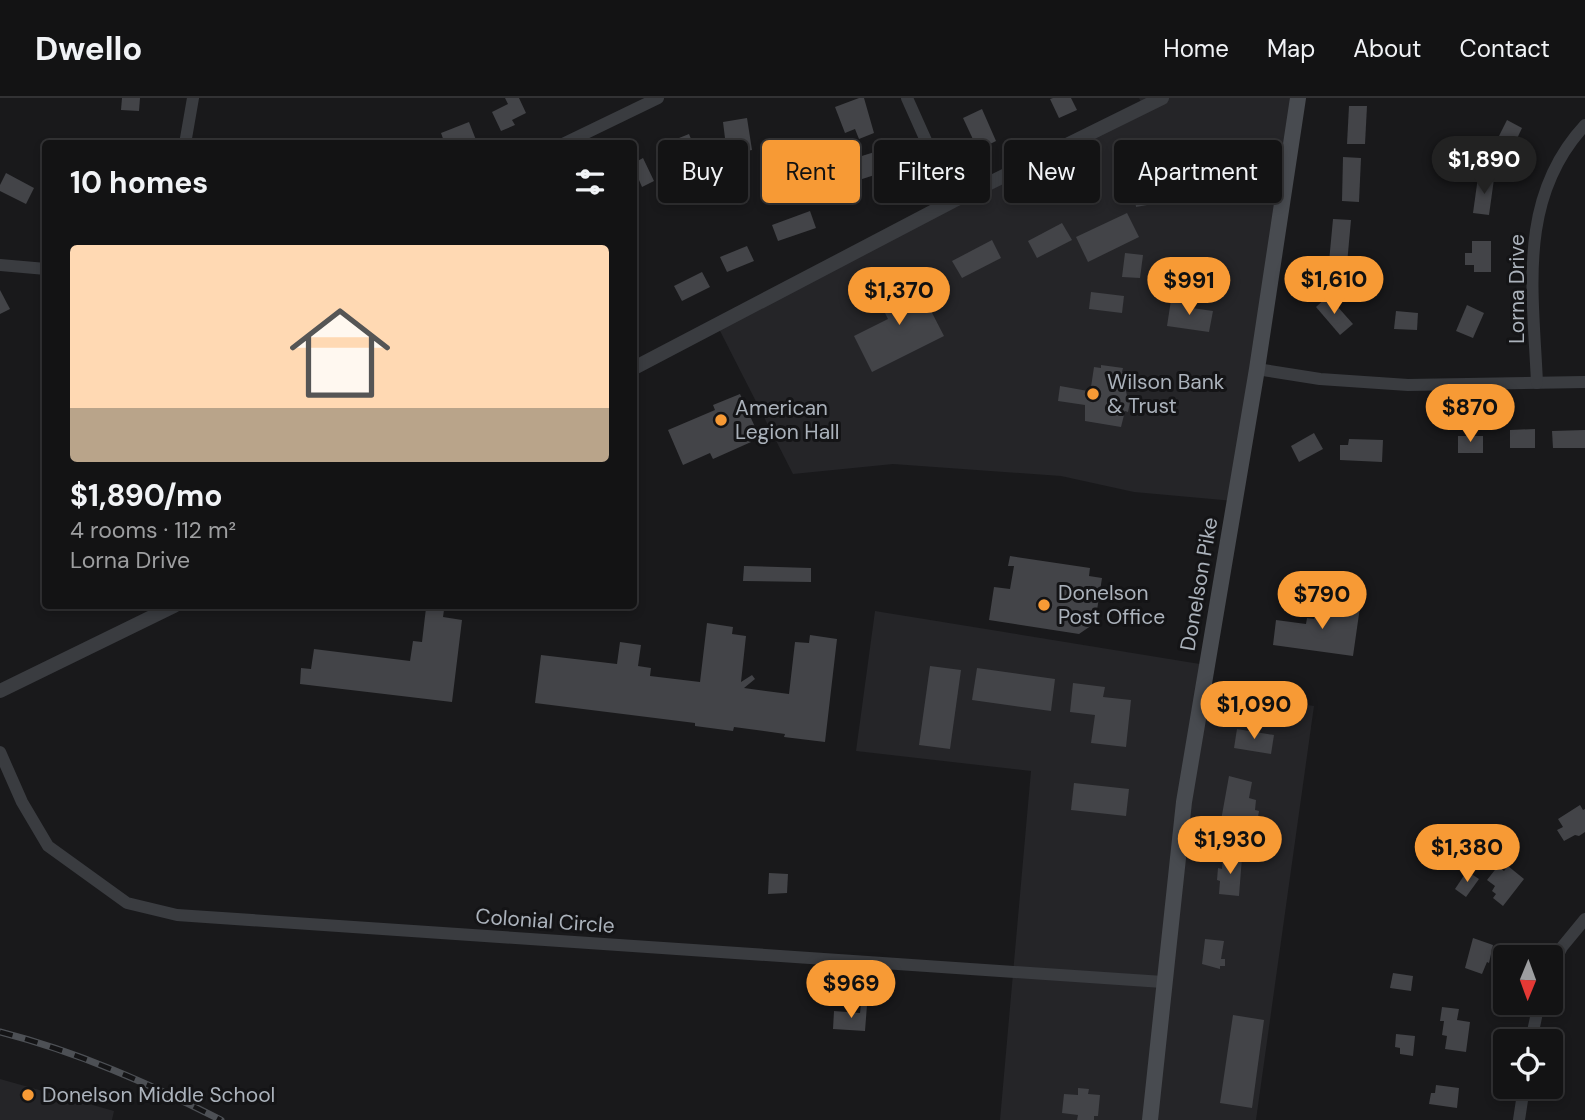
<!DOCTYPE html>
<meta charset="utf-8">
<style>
body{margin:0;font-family:"DM Sans",sans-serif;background:#202022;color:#f1f3f6;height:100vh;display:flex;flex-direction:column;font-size:26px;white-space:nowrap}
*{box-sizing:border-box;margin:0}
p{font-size:23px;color:#9d9ea0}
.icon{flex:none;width:38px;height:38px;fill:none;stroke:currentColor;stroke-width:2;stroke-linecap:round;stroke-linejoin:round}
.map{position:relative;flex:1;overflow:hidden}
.sheet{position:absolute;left:42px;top:42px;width:595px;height:469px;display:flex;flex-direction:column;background:#131314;border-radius:7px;box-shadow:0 4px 10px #0003,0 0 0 2px #323234}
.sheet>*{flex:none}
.banner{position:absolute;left:658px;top:42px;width:665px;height:63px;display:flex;gap:14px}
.needle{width:46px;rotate:181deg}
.controls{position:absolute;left:1493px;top:847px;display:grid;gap:14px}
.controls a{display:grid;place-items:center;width:70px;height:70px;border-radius:7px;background:#131314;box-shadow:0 4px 10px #0003,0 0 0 2px #323234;font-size:35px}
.price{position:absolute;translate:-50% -60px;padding:0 16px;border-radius:24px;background:#f79a35;color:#111;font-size:23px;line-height:46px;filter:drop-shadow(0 2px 4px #0008)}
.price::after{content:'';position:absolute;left:50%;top:42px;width:21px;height:16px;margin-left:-10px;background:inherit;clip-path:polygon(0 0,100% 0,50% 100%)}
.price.active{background:#222;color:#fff}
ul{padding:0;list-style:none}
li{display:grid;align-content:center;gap:14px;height:371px;padding:0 28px}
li+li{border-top:2px solid #323234}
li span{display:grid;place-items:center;height:217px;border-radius:7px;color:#555}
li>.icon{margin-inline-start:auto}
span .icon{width:126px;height:126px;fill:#fffc;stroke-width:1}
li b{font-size:30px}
h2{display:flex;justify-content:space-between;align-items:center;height:84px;padding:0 28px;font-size:30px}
.tag{padding:0 24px;border-radius:7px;background:#131314;box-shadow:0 4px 10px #0003,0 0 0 2px #323234;font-size:24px;line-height:63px}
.tag.active{background:#f79a35;color:#111}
header{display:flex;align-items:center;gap:42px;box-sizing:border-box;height:98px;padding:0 35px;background:#131314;border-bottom:2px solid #323234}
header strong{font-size:33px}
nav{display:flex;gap:38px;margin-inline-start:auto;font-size:24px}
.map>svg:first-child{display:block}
.built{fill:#252528}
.building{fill:#434448}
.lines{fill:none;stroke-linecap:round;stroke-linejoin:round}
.minor{stroke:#3a3c40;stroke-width:12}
.tertiary{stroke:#3a3c40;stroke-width:14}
.secondary{stroke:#484b50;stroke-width:16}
.rail-casing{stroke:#4d5055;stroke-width:7}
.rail{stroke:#141416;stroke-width:4.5;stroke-dasharray:13;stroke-linecap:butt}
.poi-dot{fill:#f79a35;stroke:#141416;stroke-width:2.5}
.labels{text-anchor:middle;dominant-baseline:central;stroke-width:6;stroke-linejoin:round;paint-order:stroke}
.street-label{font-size:21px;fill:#abb2bb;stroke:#141416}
.poi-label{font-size:21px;fill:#abb2bb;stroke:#141416;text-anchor:start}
</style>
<header>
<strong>Dwello</strong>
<nav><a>Home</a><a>Map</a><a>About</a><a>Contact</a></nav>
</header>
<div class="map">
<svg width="1585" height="1022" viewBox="0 0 1585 1022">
<rect width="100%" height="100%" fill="#19191b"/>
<g class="built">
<path d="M 1139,0 L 1298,0 L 1234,403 L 1134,394 L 1061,378 L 893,366 L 793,376 L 717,227 L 1143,8 Z"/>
<path d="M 875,513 L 1206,567 L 1202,592 L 1314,608 L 1256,1022 L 1000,1022 L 1031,673 L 856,653 Z"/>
<path d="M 0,981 L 114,1013 L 112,1022 L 0,1022 Z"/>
</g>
<g class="building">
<path d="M 122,0 L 140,0 L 139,13 L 121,12 Z"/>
<path d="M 505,0 L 519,0 L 526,15 L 512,22 L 515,27 L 501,33 L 492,14 L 508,6 Z"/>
<path d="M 859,0 L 864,0 L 874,35 L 859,41 L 855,31 L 845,35 L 835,9 Z"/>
<path d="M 1053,0 L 1071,0 L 1077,12 L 1059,20 L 1050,1 Z"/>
<path d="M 1349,8 L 1367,8 L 1365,46 L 1347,46 Z"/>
<path d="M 982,11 L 996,43 L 978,52 L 963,20 Z"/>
<path d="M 747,20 L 752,52 L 734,55 L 733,47 L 726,48 L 723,24 Z"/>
<path d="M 1507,22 L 1522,30 L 1506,64 L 1490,56 Z"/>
<path d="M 469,24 L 476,42 L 468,46 L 445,46 L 441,35 Z"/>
<path d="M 689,36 L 695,51 L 686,55 L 688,60 L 671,66 L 664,46 Z"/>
<path d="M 881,52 L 887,73 L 856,83 L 849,62 Z"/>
<path d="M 1343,59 L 1361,60 L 1359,104 L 1342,103 Z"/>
<path d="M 643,60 L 654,83 L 642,89 L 639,82 L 634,84 L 634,65 Z"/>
<path d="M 1168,64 L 1175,102 L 1136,109 L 1130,70 Z"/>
<path d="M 6,75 L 34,90 L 26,106 L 0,93 L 0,87 Z"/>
<path d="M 1478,79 L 1494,81 L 1489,117 L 1473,115 Z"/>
<path d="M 810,113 L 816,130 L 778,143 L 772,127 Z"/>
<path d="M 1127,115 L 1139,139 L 1088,164 L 1076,139 Z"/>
<path d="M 1333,121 L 1351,122 L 1346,177 L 1328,175 Z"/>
<path d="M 1062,125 L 1072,142 L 1037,160 L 1028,143 Z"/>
<path d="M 992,142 L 1001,160 L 962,180 L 952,163 Z"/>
<path d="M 1472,143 L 1491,143 L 1491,174 L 1474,174 L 1474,167 L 1465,167 L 1465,155 L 1472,155 Z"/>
<path d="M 747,148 L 754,163 L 727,174 L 720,159 Z"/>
<path d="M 1125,155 L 1143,157 L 1140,180 L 1122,179 Z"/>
<path d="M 702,174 L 710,189 L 682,203 L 674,188 Z"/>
<path d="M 914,180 L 944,238 L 872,274 L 854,238 L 888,221 L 877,199 Z"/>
<path d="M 0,192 L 10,211 L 0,216 Z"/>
<path d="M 1091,194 L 1124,198 L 1122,215 L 1089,211 Z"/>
<path d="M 1328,198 L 1353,226 L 1340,237 L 1316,209 Z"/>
<path d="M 1171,202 L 1186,204 L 1185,209 L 1213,213 L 1209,234 L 1167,228 Z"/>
<path d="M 1467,207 L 1484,215 L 1473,240 L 1456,233 Z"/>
<path d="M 1396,213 L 1418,215 L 1417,232 L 1394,231 Z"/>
<path d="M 1101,267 L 1123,270 L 1122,274 L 1129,275 L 1126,293 L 1127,298 L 1131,299 L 1128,314 L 1125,313 L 1121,329 L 1085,323 L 1085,307 L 1058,303 L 1060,288 L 1088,293 L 1089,289 L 1091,289 L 1094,269 L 1101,270 Z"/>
<path d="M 740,296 L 760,340 L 713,361 L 710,355 L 683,367 L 668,332 L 715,312 L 713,307 Z"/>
<path d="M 1535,331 L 1535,350 L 1510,350 L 1510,332 Z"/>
<path d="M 1585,332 L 1585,350 L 1553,350 L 1552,333 Z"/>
<path d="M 1314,335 L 1323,351 L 1299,364 L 1291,348 Z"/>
<rect x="1458" y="338" width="25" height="17"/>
<path d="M 1349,341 L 1383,342 L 1382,364 L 1340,362 L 1340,347 L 1348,347 Z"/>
<path d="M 1010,458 L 1090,470 L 1089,478 L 1102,480 L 1095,525 L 1079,536 L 989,522 L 994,489 L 1010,491 L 1014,468 L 1008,468 Z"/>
<path d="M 744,468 L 811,470 L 811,484 L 743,483 Z"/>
<path d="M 1324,504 L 1360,509 L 1353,558 L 1273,547 L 1276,522 L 1306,526 L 1307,520 L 1314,521 L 1316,508 L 1323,510 Z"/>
<path d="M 426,510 L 444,512 L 443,519 L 462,522 L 452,604 L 300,586 L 301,570 L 311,571 L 314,551 L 410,563 L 413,543 L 422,544 Z"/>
<path d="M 707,525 L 733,529 L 732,536 L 746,538 L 741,584 L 752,577 L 755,581 L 744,590 L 789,596 L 795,544 L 809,545 L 810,537 L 837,541 L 825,644 L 784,639 L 785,636 L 734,629 L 733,633 L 695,628 L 695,625 L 535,605 L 541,557 L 617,566 L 620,544 L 641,547 L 638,568 L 651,570 L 650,578 L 700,584 Z"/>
<path d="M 930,568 L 961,572 L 950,651 L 919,647 Z"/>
<path d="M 977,570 L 1055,581 L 1051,613 L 972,602 Z"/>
<path d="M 1073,585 L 1105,589 L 1103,599 L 1131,602 L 1126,649 L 1091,645 L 1095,617 L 1070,614 Z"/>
<path d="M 1237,631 L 1274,637 L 1271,656 L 1234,650 Z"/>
<path d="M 1229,678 L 1252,684 L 1249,700 L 1256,702 L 1255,712 L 1259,713 L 1258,719 L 1266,721 L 1261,747 L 1218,739 Z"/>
<path d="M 1074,685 L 1129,691 L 1126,718 L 1071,712 Z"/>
<path d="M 1580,707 L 1583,712 L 1585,711 L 1585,734 L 1579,738 L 1575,737 L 1564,743 L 1557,732 L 1563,729 L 1558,721 Z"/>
<path d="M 1223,757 L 1242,759 L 1239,798 L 1219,796 L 1220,783 L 1217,782 L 1218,770 L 1222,771 Z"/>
<path d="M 1498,768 L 1504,773 L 1508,768 L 1524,781 L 1503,808 L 1493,800 L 1496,796 L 1492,793 L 1495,788 L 1487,782 Z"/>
<path d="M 1467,773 L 1479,781 L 1466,799 L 1455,791 Z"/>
<path d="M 769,775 L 788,776 L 787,795 L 768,796 Z"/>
<path d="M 1473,840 L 1493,847 L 1489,865 L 1487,864 L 1482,876 L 1465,870 Z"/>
<path d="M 1205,841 L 1224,843 L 1221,861 L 1225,861 L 1225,868 L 1220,868 L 1220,871 L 1202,866 Z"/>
<path d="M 1393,875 L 1413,878 L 1411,893 L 1390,890 Z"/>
<path d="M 861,906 L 867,907 L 865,933 L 833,931 L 834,913 L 860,915 Z"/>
<path d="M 1442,909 L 1459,911 L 1457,922 L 1470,924 L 1466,954 L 1445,951 L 1447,938 L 1442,937 L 1444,923 L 1440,923 Z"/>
<path d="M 1233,917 L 1264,922 L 1252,1010 L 1220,1005 Z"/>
<path d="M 1396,936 L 1415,938 L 1413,958 L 1400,956 L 1400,950 L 1395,949 Z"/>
<path d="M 1436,987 L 1459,990 L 1457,1010 L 1429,1006 L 1431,995 L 1435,995 Z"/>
<path d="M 1078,990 L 1089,991 L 1088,996 L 1100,997 L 1098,1018 L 1094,1018 L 1094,1022 L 1077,1022 L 1078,1017 L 1062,1015 L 1064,996 L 1078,997 Z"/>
</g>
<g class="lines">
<g class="minor">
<path d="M 907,0 L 953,103"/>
<path d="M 185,46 L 193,0"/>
<path d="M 563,46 L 658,0"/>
<path d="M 0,167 L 46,171"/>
<path d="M 1257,271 L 1320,281 L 1408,287 L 1585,284"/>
<path d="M 1537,285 C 1533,193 1517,100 1585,27"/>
<path d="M 0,654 L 22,704 L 48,748 L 127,805 L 177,817 L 1163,884"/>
<path d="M 1550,872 L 1562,849 L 1585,821"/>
<path d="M 1531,943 L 1539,905"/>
<path d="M 1519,1022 L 1524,989"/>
</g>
<g class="tertiary">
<path d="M 634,270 L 953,103 L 1162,0"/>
<path d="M 0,593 L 174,508"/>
</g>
<path class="secondary" d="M 1150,1022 L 1184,704 L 1257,271 L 1298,0"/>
<g class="rail-casing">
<path id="rail" d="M 0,934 C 78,954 150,986 221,1022"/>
</g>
<use href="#rail" class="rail"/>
</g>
<g class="poi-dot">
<circle cx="1093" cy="296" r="7"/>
<circle cx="721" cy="322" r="7"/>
<circle cx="1044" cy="507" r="7"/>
<circle cx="28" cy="997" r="7"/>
</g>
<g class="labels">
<g class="street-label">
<text transform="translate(1517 191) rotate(-90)">Lorna Drive</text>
<text transform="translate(1199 486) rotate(-80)">Donelson Pike</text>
<text transform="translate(545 823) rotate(4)">Colonial Circle</text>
</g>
<g class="poi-label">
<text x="1107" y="284">Wilson Bank<tspan x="1107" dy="24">&amp; Trust</tspan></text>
<text x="735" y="310">American<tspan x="735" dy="24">Legion Hall</tspan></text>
<text x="1058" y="495">Donelson<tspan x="1058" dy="24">Post Office</tspan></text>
<text x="42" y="997">Donelson Middle School</text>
</g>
</g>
</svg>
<div class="controls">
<a><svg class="needle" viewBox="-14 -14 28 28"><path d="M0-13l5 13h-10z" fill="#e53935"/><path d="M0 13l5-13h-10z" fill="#9d9ea0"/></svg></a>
<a><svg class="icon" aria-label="locate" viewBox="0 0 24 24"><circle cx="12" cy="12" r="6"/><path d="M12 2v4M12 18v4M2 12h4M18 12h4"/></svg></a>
</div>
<b class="price active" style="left:1484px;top:98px">$1,890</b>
<b class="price" style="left:1334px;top:218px">$1,610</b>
<b class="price" style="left:1189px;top:219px">$991</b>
<b class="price" style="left:899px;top:229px">$1,370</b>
<b class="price" style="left:1470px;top:346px">$870</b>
<b class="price" style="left:1322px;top:533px">$790</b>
<b class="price" style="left:1254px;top:643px">$1,090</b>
<b class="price" style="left:1230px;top:778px">$1,930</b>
<b class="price" style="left:1467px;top:786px">$1,380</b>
<b class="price" style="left:851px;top:922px">$969</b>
<div class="banner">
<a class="tag">Buy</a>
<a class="tag active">Rent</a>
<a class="tag">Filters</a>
<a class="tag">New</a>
<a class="tag">Apartment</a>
</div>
<section class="sheet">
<h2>10 homes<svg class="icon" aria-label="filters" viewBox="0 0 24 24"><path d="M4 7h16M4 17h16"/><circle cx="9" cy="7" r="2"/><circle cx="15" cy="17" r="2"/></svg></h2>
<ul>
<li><span style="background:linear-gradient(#ffd9b3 75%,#b9a48a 0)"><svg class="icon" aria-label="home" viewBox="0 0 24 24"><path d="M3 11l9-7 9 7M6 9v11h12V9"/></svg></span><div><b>$1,890/mo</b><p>4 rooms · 112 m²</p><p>Lorna Drive</p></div></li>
</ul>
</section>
</div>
